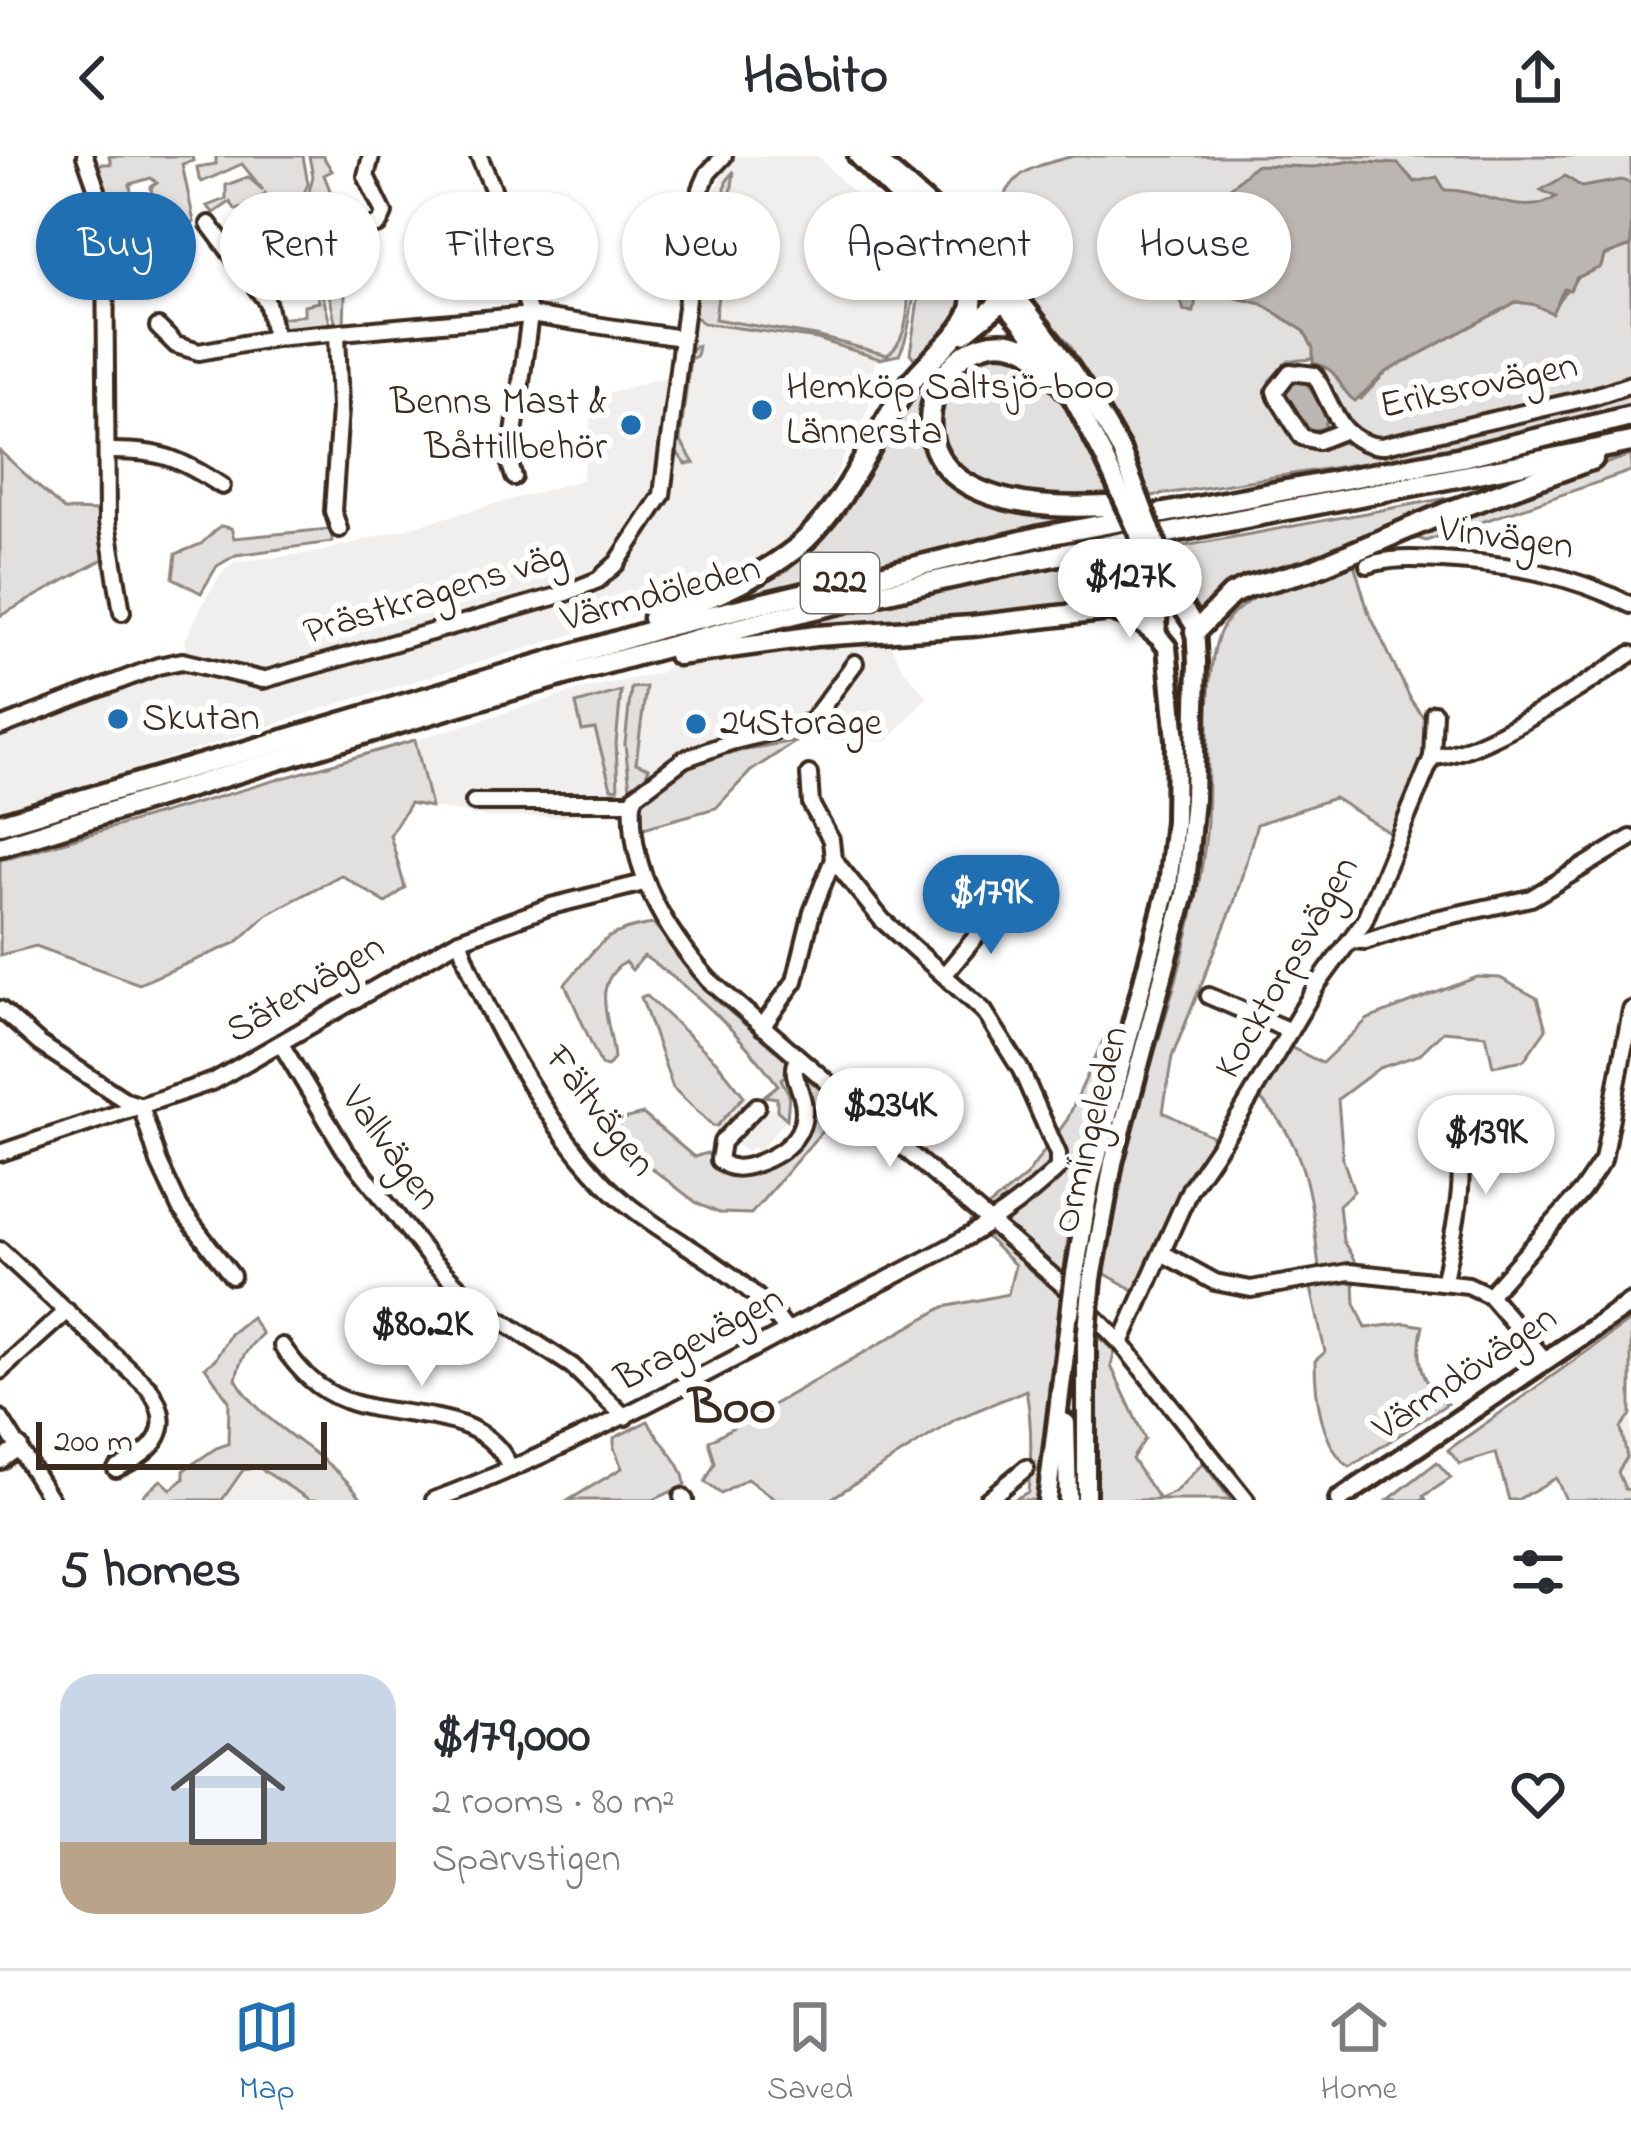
<!DOCTYPE html>
<meta charset="utf-8">
<style>
body{margin:0;font-family:"Indie Flower",sans-serif;background:#f2f2f3;color:#2b2b33;height:100vh;display:flex;flex-direction:column;font-size:45px;white-space:nowrap}
*{box-sizing:border-box;margin:0}
p{font-size:39px;color:#7c7c81}
.icon{flex:none;width:66px;height:66px;fill:none;stroke:currentColor;stroke-width:2;stroke-linecap:round;stroke-linejoin:round}
.map{position:relative;height:1344px;overflow:hidden}
.drawer{display:flex;flex-direction:column;background:#fff;flex:1}
.drawer>*{flex:none}
.banner{position:absolute;left:36px;top:36px;width:1560px;height:108px;display:flex;gap:24px}
.scale{position:absolute;left:36px;bottom:30px;width:291px;box-sizing:border-box;padding-left:12px;border:6px solid #3b2a1e;border-top:0;font-size:33px;line-height:42px;white-space:nowrap;color:#3b2a1e;-webkit-text-stroke:9px #fff;paint-order:stroke}
.price{position:absolute;translate:-50% -102px;padding:0 27px;border-radius:42px;background:#fff;color:#222;font-size:39px;line-height:78px;filter:drop-shadow(0 3px 6px #0008)}
.price::after{content:'';position:absolute;left:50%;top:72px;width:36px;height:27px;margin-left:-18px;background:inherit;clip-path:polygon(0 0,100% 0,50% 100%)}
.price.current{background:#1f6fb2;color:#fff}
ul{padding:0;list-style:none}
li{display:flex;align-items:center;gap:36px;height:300px;padding:0 60px}
li+li{border-top:3px solid #e1e1e2}
li span{display:grid;place-items:center;flex:none;width:336px;height:240px;border-radius:36px;color:#555}
li>.icon{margin-inline-start:auto}
span .icon{width:144px;height:144px;fill:#fffc;stroke-width:1}
li b{font-size:51px}
h2{display:flex;justify-content:space-between;align-items:center;height:144px;padding:0 60px;font-size:51px}
.tag{padding:0 42px;border-radius:54px;background:#fff;box-shadow:0 3px 9px #0004;font-size:42px;line-height:108px}
.tag.current{background:#1f6fb2;color:#fff}
header{display:flex;justify-content:space-between;align-items:center;height:156px;padding:0 60px;background:#fff;font-size:54px;font-weight:800}
.menu{display:flex;justify-content:space-around;align-items:center;height:168px;border-top:3px solid #e1e1e2;background:#fff;font-size:33px;color:#7c7c81}
.menu a{display:grid;justify-items:center;gap:6px}
.menu .current{color:#1f6fb2}
.map>svg:first-child{display:block}
.built{fill:#f1efee}
.green{fill:#e2e0de;stroke:#8e857e;stroke-width:3}
.water{fill:#bcb6b3;stroke:#887e77;stroke-width:3}
.lines{fill:none;stroke-linecap:round;stroke-linejoin:round}
.minor-casing{stroke:#3b2a1e;stroke-width:22}
.major-casing{stroke:#3b2a1e;stroke-width:26}
.highway-casing{stroke:#3b2a1e;stroke-width:27}
.minor{stroke:#fff;stroke-width:14}
.major{stroke:#fff;stroke-width:16}
.highway{stroke:#fff;stroke-width:18}
.major-bridge-casing{stroke:#3b2a1e;stroke-width:26;stroke-linecap:butt}
.major-bridge{stroke:#fff;stroke-width:16}
.poi-dot{fill:#1f6fb2;stroke:#fff;stroke-width:4.5}
.labels{text-anchor:middle;dominant-baseline:central;stroke-width:12;stroke-linejoin:round;paint-order:stroke}
.shield{fill:#fff;stroke:#766a62;stroke-width:3}
.shield-label{font-size:36px;font-weight:bold;fill:#3b2a1e}
.street-label{font-size:39px;fill:#3b2a1e;stroke:#fff}
.poi-label{font-size:39px;fill:#3b2a1e;stroke:#fff;text-anchor:start}
.district-label{font-size:51px;font-weight:bold;fill:#3b2a1e;stroke:#fff}
</style>
<header><svg class="icon" aria-label="back" viewBox="0 0 24 24"><path d="M15 5l-7 7 7 7"/></svg>Habito<svg class="icon" aria-label="share" viewBox="0 0 24 24"><path d="M12 15V3M7 8l5-5 5 5M5 13v7h14v-7"/></svg></header>
<div class="map">
<svg width="1631" height="1344" viewBox="0 0 1631 1344">
<rect width="100%" height="100%" fill="#fff"/>
<filter id="ink" filterUnits="userSpaceOnUse"><feTurbulence type="fractalNoise" baseFrequency=".00833" numOctaves="2"/><feDisplacementMap in="SourceGraphic" scale="24" xChannelSelector="R" yChannelSelector="G"/><feConvolveMatrix kernelMatrix="1 2 1 2 8 2 1 2 1" color-interpolation-filters="sRGB"/></filter>
<g filter="url(#ink)">
<g class="built">
<path d="M 722,0 L 818,0 L 906,92 L 908,131 L 900,188 L 887,199 L 876,199 L 868,253 L 823,344 L 802,375 L 777,396 L 727,427 L 685,445 L 321,553 L 0,657 L 0,579 L 121,529 L 116,515 L 185,493 L 185,484 L 203,447 L 220,419 L 234,406 L 320,396 L 582,324 L 594,241 L 680,217 L 706,51 L 726,11 Z"/>
<path d="M 892,481 L 891,490 L 902,511 L 927,541 L 888,585 L 798,584 L 718,602 L 682,613 L 618,654 L 563,661 L 488,661 L 431,651 L 415,584 L 583,533 L 659,517 L 668,509 L 703,501 Z"/>
<path d="M 745,942 L 758,954 L 765,948 L 771,954 L 775,952 L 787,963 L 758,996 L 752,991 L 747,996 L 717,973 Z"/>
<path d="M 1631,1259 L 1631,1334 L 1625,1333 L 1618,1316 L 1626,1301 L 1621,1272 Z"/>
<path d="M 258,1311 L 310,1344 L 222,1344 L 243,1313 Z"/>
</g>
<g class="green">
<path d="M 109,0 L 192,0 L 193,5 L 182,8 L 194,66 L 127,121 L 122,106 L 147,87 L 160,69 L 154,62 L 136,76 L 143,83 L 138,88 L 130,82 L 116,92 L 111,63 L 129,57 L 129,50 L 153,46 L 151,31 L 157,27 L 151,22 L 130,28 L 132,47 L 109,50 L 99,8 L 111,8 Z"/>
<path d="M 216,0 L 303,0 L 308,28 L 299,48 L 331,171 L 284,174 L 278,171 L 276,158 L 281,158 L 282,162 L 304,159 L 304,149 L 319,146 L 307,100 L 292,100 L 294,114 L 301,125 L 262,130 L 256,123 L 263,116 L 265,126 L 285,121 L 284,111 L 290,109 L 286,102 L 248,109 L 246,103 L 272,94 L 267,78 L 254,75 L 245,80 L 243,75 L 264,63 L 270,42 L 265,37 L 259,47 L 236,54 L 230,46 L 214,57 L 207,50 L 226,43 L 226,29 L 248,21 L 263,34 L 242,8 L 202,26 L 199,23 L 197,11 L 216,8 Z"/>
<path d="M 309,0 L 323,0 L 332,15 L 324,19 L 337,52 L 330,81 L 345,140 L 344,170 L 336,170 L 308,40 L 313,20 Z"/>
<path d="M 1073,0 L 1631,0 L 1631,78 L 1313,203 L 1288,205 L 1269,225 C 1270,254 1286,270 1304,292 L 1334,284 L 1367,294 L 1631,232 L 1631,250 L 1427,297 L 1152,340 L 1070,189 L 1002,109 L 950,61 L 954,51 L 963,58 L 995,58 C 1016,12 1027,13 1073,0 Z"/>
<path d="M 734,15 L 715,163 L 816,180 L 887,199 C 915,181 908,122 906,92 L 925,106 C 909,135 914,171 899,199 L 880,203 L 817,183 L 703,167 L 694,160 L 708,54 L 722,55 L 726,26 Z"/>
<path d="M 1631,90 L 1631,224 L 1615,230 L 1380,286 L 1348,273 L 1316,217 L 1319,208 L 1328,210 L 1361,243 L 1386,216 L 1516,146 L 1553,151 L 1576,122 L 1601,111 L 1604,100 Z"/>
<path d="M 942,96 L 960,114 L 967,153 L 919,209 L 910,197 L 921,125 Z"/>
<path d="M 996,156 L 999,158 L 943,206 L 932,223 L 923,246 L 922,266 L 929,299 L 959,332 L 1112,356 L 721,446 C 760,424 798,403 830,371 L 924,223 L 942,203 Z"/>
<path d="M 695,190 L 698,190 L 696,200 L 690,203 L 680,284 L 694,307 L 686,308 L 673,292 L 684,202 Z"/>
<path d="M 996,195 C 1008,196 1021,199 1032,206 C 1060,224 1100,310 1116,342 C 1071,342 1019,344 978,325 C 914,296 932,209 996,195 Z"/>
<path d="M 1631,269 L 1631,272 L 1532,298 L 1164,367 L 1493,304 Z"/>
<path d="M 0,295 L 64,354 L 101,355 L 107,401 L 0,460 Z"/>
<path d="M 1631,299 L 1631,315 L 1426,385 L 1410,380 L 1492,346 Z"/>
<path d="M 1475,337 L 1300,409 L 1237,426 L 1204,454 L 1199,453 L 1183,436 L 1168,393 Z"/>
<path d="M 220,370 L 231,372 L 234,382 L 331,373 L 332,386 L 236,399 L 217,410 L 201,437 L 173,422 L 176,398 L 201,388 Z"/>
<path d="M 1133,393 L 1147,431 L 1147,463 C 1025,462 901,460 779,475 L 794,469 Z"/>
<path d="M 1353,404 L 1368,455 L 1411,544 L 1426,565 L 1424,610 L 1392,678 L 1334,642 L 1257,668 L 1234,747 L 1172,901 L 1163,956 L 1214,981 L 1180,1036 L 1139,1137 L 1102,1116 C 1111,1068 1119,1019 1132,972 C 1160,875 1195,779 1206,678 C 1212,628 1199,506 1224,469 C 1250,431 1312,421 1353,404 Z"/>
<path d="M 646,531 L 636,607 L 649,612 L 643,626 L 630,632 L 625,588 L 631,532 Z"/>
<path d="M 621,535 L 616,588 L 618,633 L 611,632 L 595,573 L 582,575 L 576,548 Z"/>
<path d="M 415,584 L 431,651 L 410,647 L 390,679 L 405,732 L 386,747 L 341,719 L 268,758 L 236,787 L 139,828 L 36,790 L 0,799 L 0,704 Z"/>
<path d="M 798,584 L 751,615 L 716,652 L 640,673 C 639,660 636,647 645,637 C 681,599 750,594 798,584 Z"/>
<path d="M 654,768 L 715,843 L 789,906 L 788,917 L 781,923 L 789,938 L 787,963 L 777,954 L 777,942 L 764,940 L 778,929 C 739,877 698,837 644,800 L 632,814 L 625,806 C 588,830 612,867 614,903 L 607,911 L 601,909 L 565,828 C 598,792 599,775 654,768 Z"/>
<path d="M 1477,821 L 1500,822 L 1537,842 L 1546,873 L 1524,904 L 1493,910 L 1486,879 L 1443,875 L 1419,899 L 1379,912 L 1338,943 L 1343,1004 L 1354,1035 L 1339,1049 L 1343,1085 L 1356,1107 L 1319,1112 C 1312,1050 1308,985 1258,941 L 1290,891 L 1322,907 L 1368,863 Z"/>
<path d="M 646,839 L 717,906 L 744,940 L 717,970 L 713,970 L 673,932 L 641,841 Z"/>
<path d="M 1116,873 L 1078,1015 L 1070,1067 L 1049,1230 L 1040,1344 L 1013,1344 L 1028,1336 C 1032,1302 1032,1267 1026,1234 L 956,1263 L 829,1344 L 776,1344 L 747,1323 L 721,1338 L 705,1326 L 715,1307 L 709,1285 L 944,1151 L 1008,1138 L 1015,1109 L 970,1066 L 1026,1020 L 1067,964 L 1105,880 Z"/>
<path d="M 800,916 L 842,952 L 751,1058 L 719,1057 L 698,1048 L 651,1012 L 637,992 L 613,976 L 623,963 L 643,958 L 694,1001 L 707,997 L 724,1017 C 753,1023 809,999 809,965 C 809,949 803,931 800,916 Z"/>
<path d="M 1354,1126 L 1355,1147 L 1366,1172 L 1405,1167 L 1423,1170 C 1415,1200 1421,1229 1447,1248 L 1350,1311 C 1321,1291 1315,1238 1315,1205 L 1325,1196 L 1311,1132 Z"/>
<path d="M 251,1161 L 262,1178 C 247,1192 240,1203 236,1223 C 267,1276 327,1294 363,1344 L 310,1344 L 258,1311 L 243,1314 L 222,1344 L 142,1344 L 144,1338 L 161,1324 L 171,1333 L 184,1323 L 184,1314 L 216,1292 L 228,1288 L 229,1245 L 205,1211 L 215,1204 L 230,1178 Z"/>
<path d="M 1631,1164 L 1631,1259 L 1621,1272 L 1627,1301 L 1618,1316 L 1625,1333 L 1631,1334 L 1631,1344 L 1566,1344 L 1556,1322 L 1517,1344 L 1509,1344 L 1496,1297 L 1460,1308 L 1448,1294 Z"/>
<path d="M 1096,1179 L 1115,1195 L 1111,1210 L 1145,1283 L 1132,1303 L 1159,1343 L 1175,1336 L 1203,1307 L 1231,1344 L 1095,1344 L 1092,1230 Z"/>
<path d="M 648,1265 C 659,1287 684,1306 685,1329 L 653,1344 L 569,1344 L 622,1312 L 614,1292 L 614,1282 Z"/>
<path d="M 1437,1306 L 1451,1322 L 1424,1340 L 1426,1344 L 1388,1344 Z"/>
</g>
<g class="water">
<path d="M 1351,5 L 1398,8 L 1415,26 L 1437,21 L 1445,34 C 1483,33 1522,64 1556,41 L 1541,34 L 1565,20 L 1582,31 L 1621,24 L 1631,27 L 1631,90 L 1604,100 L 1601,111 L 1576,122 L 1570,134 L 1564,133 L 1552,157 L 1532,148 L 1516,146 L 1386,216 L 1355,245 C 1336,232 1342,213 1313,207 L 1313,192 L 1304,175 L 1262,148 L 1215,137 L 1196,142 L 1194,156 L 1184,155 L 1179,139 C 1153,134 1136,107 1127,82 C 1133,71 1138,57 1150,52 C 1171,42 1203,35 1226,35 L 1255,9 L 1314,11 Z"/>
<path d="M 1304,223 L 1327,260 L 1325,272 L 1309,275 L 1285,238 L 1292,227 Z"/>
</g>
<g class="lines">
<g class="minor-casing">
<g id="minor">
<path d="M 85,0 L 97,34 L 105,75 L 107,366 L 122,456"/>
<path d="M 479,0 L 493,33 L 530,159 L 510,308 L 514,321"/>
<path d="M 209,68 L 267,146 L 275,182"/>
<path d="M 360,74 L 379,68 L 384,57 L 366,20 L 371,0"/>
<path d="M 158,171 L 176,189 L 199,196 L 275,182 L 530,159 L 681,182"/>
<path d="M 337,177 L 340,252 L 333,355 L 339,373"/>
<path d="M 1343,275 L 1318,285 L 1302,281 L 1277,241 L 1275,235 L 1290,216 L 1315,219 C 1333,251 1340,287 1381,290 L 1592,241 L 1631,228"/>
<path d="M 107,295 C 160,294 179,302 222,330"/>
<path d="M 1368,409 C 1391,401 1418,403 1442,404 C 1510,408 1570,418 1631,449"/>
<path d="M 0,571 L 158,510 L 182,505 L 263,524 L 561,439 L 598,424 L 617,407 L 662,339 L 701,33 L 708,17 L 724,0"/>
<path d="M 1432,601 L 1434,557"/>
<path d="M 474,646 L 633,646 L 636,639 L 684,603 L 731,586 L 811,566 L 855,507"/>
<path d="M 633,646 C 629,715 665,774 709,824 L 1065,1131 L 1121,1187 L 1246,1344"/>
<path d="M 459,784 C 488,865 560,995 628,1049 C 682,1092 746,1117 787,1175"/>
<path d="M 1352,784 L 1365,785 L 1426,765 L 1531,742 L 1631,682"/>
<path d="M 945,818 L 999,753"/>
<path d="M 1209,840 L 1290,875"/>
<path d="M 0,853 L 40,888 L 126,945 L 141,950 L 159,1007 L 180,1052 L 232,1120"/>
<path d="M 762,871 L 795,825 L 812,756 L 833,703"/>
<path d="M 281,888 L 344,993 L 432,1105 L 475,1147 L 572,1210 L 625,1261"/>
<path d="M 757,950 L 722,986 L 719,1004 C 730,1014 741,1013 755,1008 C 787,997 813,974 801,938 C 797,923 791,917 798,902"/>
<path d="M 0,997 L 214,925 L 459,784 L 551,750 L 644,727"/>
<path d="M 0,1094 L 149,1232 C 177,1272 155,1296 116,1313"/>
<path d="M 1162,1097 L 1215,1126 L 1251,1133 L 1349,1116 L 1468,1129 L 1489,1139 L 1545,1204"/>
<path d="M 1444,1124 C 1456,1061 1470,1023 1452,959"/>
<path d="M 1489,1139 L 1582,1035 L 1603,1004 L 1631,854"/>
<path d="M 1121,1187 L 1190,1033 L 1240,959 L 1317,829 L 1364,765 L 1432,601 C 1479,600 1590,526 1631,498"/>
<path d="M 282,1190 C 299,1214 317,1234 345,1244 C 401,1266 482,1247 511,1313"/>
<path d="M 0,1215 L 67,1155"/>
<path d="M 0,1262 L 51,1344"/>
<path d="M 0,1305 L 20,1291"/>
<path d="M 682,1341 L 685,1344"/>
<path d="M 434,1344 C 570,1293 695,1223 823,1156 C 904,1114 993,1077 1058,1012 L 1058,998 L 1021,914 L 984,855 L 882,764 L 833,703 L 831,684 L 811,648 L 809,618"/>
<path d="M 987,1344 L 1026,1312"/>
</g>
</g>
<g class="major-casing">
<g id="major">
<path d="M 858,0 C 916,60 981,115 1033,180 C 1062,217 1082,260 1104,301"/>
<path d="M 871,0 C 978,86 1054,175 1121,295"/>
<path d="M 1075,1118 L 1090,1028 L 1168,730 L 1175,664 L 1176,584 L 1167,491 L 1156,478 L 1158,455 L 1151,421"/>
<path d="M 1092,1123 L 1113,1007 L 1185,738 L 1194,643 L 1197,506 L 1195,470 L 1177,443 L 1168,418"/>
<path d="M 1086,1185 L 1086,1344"/>
<path d="M 1066,1267 L 1068,1344"/>
<path d="M 1047,1344 L 1070,1158"/>
<path d="M 1339,1344 L 1631,1147"/>
</g>
</g>
<g class="highway-casing">
<g id="highway">
<path d="M 963,177 L 1003,145 L 1018,140"/>
<path d="M 1067,235 C 1057,224 1048,209 1037,200 C 965,144 880,276 967,328 C 1015,356 1086,352 1140,348"/>
<path d="M 653,462 C 703,445 753,426 795,393 C 849,349 870,281 911,226 C 928,203 959,183 970,156 C 977,139 967,117 961,102"/>
<path d="M 1195,476 L 1231,439 L 1248,431 L 1311,414 L 1445,357 L 1593,303"/>
<path d="M 678,499 L 816,480 L 972,470 L 1110,454 L 1139,464 L 1156,478"/>
<path d="M 0,668 L 668,470 L 1042,380 L 1462,301 L 1631,260"/>
<path d="M 0,690 C 266,608 532,522 803,456 C 1077,389 1355,344 1631,286"/>
</g>
</g>
<use href="#minor" class="minor"/>
<use href="#major" class="major"/>
<use href="#highway" class="highway"/>
<g class="major-bridge-casing">
<g id="major-bridge">
<path d="M 1121,295 L 1168,418"/>
<path d="M 1104,301 L 1138,376 L 1151,421"/>
<path d="M 1070,1158 L 1075,1118"/>
<path d="M 1086,1185 L 1092,1123"/>
</g>
</g>
<use href="#major-bridge" class="major-bridge"/>
</g>
</g>
<g class="poi-dot">
<circle cx="762" cy="254" r="12"/>
<circle cx="631" cy="269" r="12"/>
<circle cx="118" cy="563" r="12"/>
<circle cx="696" cy="568" r="12"/>
</g>
<g class="labels">
<rect class="shield" x="801" y="397" width="78" height="60" rx="9"/>
<g class="shield-label">
<text x="840" y="427">222</text>
</g>
<g class="street-label">
<text transform="translate(1479 231) rotate(-12)">Eriksrovägen</text>
<text transform="translate(1506 383) rotate(8)">Vinvägen</text>
<text transform="translate(435 439) rotate(-17)">Prästkragens väg</text>
<text transform="translate(661 439) rotate(-15)">Värmdöleden</text>
<text transform="translate(1288 812) rotate(-60)">Kocktorpsvägen</text>
<text transform="translate(306 834) rotate(-31)">Sätervägen</text>
<text transform="translate(599 956) rotate(52)">Fältvägen</text>
<text transform="translate(1092 974) rotate(-76)">Ormingeleden</text>
<text transform="translate(390 993) rotate(54)">Vallvägen</text>
<text transform="translate(700 1184) rotate(-28)">Bragevägen</text>
<text transform="translate(1466 1218) rotate(-34)">Värmdövägen</text>
</g>
<g class="poi-label">
<text x="786" y="232">Hemköp Saltsjö-boo<tspan x="786" dy="45">Lännersta</tspan></text>
<text x="607" y="247" text-anchor="end">Benns Mast &amp;<tspan x="607" dy="45">Båttillbehör</tspan></text>
<text x="142" y="563">Skutan</text>
<text x="720" y="568">24Storage</text>
</g>
<g class="district-label">
<text x="732" y="1253">Boo</text>
</g>
</g>
</svg>
<div class="scale">200 m</div>
<b class="price" style="left:1130px;top:485px">$127K</b>
<b class="price current" style="left:991px;top:801px">$179K</b>
<b class="price" style="left:890px;top:1014px">$234K</b>
<b class="price" style="left:1486px;top:1041px">$139K</b>
<b class="price" style="left:422px;top:1233px">$80.2K</b>
<div class="banner">
<a class="tag current">Buy</a>
<a class="tag">Rent</a>
<a class="tag">Filters</a>
<a class="tag">New</a>
<a class="tag">Apartment</a>
<a class="tag">House</a>
</div>
</div>
<section class="drawer">
<h2>5 homes<svg class="icon" aria-label="filters" viewBox="0 0 24 24"><path d="M4 7h16M4 17h16"/><circle cx="9" cy="7" r="2"/><circle cx="15" cy="17" r="2"/></svg></h2>
<ul>
<li><span style="background:linear-gradient(#c9d6e8 70%,#b9a48a 0)"><svg class="icon" aria-label="home" viewBox="0 0 24 24"><path d="M3 11l9-7 9 7M6 9v11h12V9"/></svg></span><div><b>$179,000</b><p>2 rooms · 80 m²</p><p>Sparvstigen</p></div><svg class="icon" aria-label="heart" viewBox="0 0 24 24"><path d="M12 20l-8-8c-3-5 5-10 8-4 3-6 11-1 8 4z"/></svg></li>
</ul>
</section>
<nav class="menu">
<a class="current"><svg class="icon" aria-label="map" viewBox="0 0 24 24"><path d="M3 6l6-2 6 2 6-2v14l-6 2-6-2-6 2zM9 4v14M15 6v14"/></svg>Map</a>
<a><svg class="icon" aria-label="saved" viewBox="0 0 24 24"><path d="M7 4h10v16l-5-4-5 4z"/></svg>Saved</a>
<a><svg class="icon" aria-label="home" viewBox="0 0 24 24"><path d="M3 11l9-7 9 7M6 9v11h12V9"/></svg>Home</a>
</nav>
